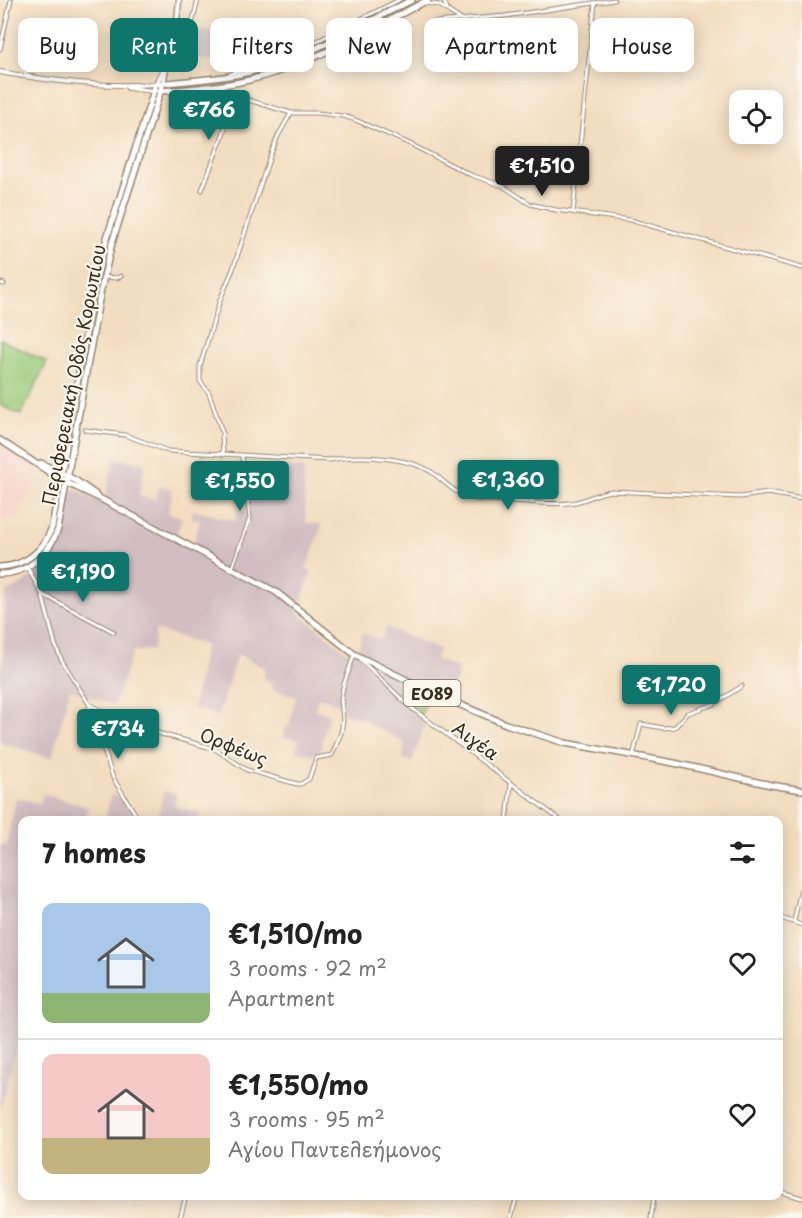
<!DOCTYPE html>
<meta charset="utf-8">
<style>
body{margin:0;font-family:"Playpen Sans",sans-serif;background:#f2f2f2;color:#222;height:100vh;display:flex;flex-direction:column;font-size:22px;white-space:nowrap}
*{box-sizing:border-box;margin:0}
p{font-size:20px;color:#767676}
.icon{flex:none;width:33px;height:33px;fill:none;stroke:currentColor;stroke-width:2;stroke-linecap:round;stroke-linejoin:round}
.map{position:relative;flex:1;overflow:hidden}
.side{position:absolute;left:18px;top:816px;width:765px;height:384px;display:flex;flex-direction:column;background:#fff;border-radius:12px;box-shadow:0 3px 15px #0003}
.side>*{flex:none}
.hud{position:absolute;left:18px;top:18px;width:766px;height:54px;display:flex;gap:12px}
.controls{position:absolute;left:729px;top:90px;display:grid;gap:12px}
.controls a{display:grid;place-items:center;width:54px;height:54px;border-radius:12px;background:#fff;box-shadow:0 3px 15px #0003;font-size:30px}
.price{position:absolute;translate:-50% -51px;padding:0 14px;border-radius:6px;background:#0f766e;color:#fff;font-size:20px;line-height:39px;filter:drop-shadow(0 2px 3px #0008)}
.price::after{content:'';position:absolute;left:50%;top:36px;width:18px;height:14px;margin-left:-9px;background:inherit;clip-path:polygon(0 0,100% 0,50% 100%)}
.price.selected{background:#222;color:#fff}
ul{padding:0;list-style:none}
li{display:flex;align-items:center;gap:18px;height:150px;padding:0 24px}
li+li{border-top:2px solid #e0e0e0}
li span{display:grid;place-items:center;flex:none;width:168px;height:120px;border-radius:12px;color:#555}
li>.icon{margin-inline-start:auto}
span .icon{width:72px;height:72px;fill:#fffc;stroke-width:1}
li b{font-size:26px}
h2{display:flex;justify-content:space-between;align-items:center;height:72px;padding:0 24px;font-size:26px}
.tag{padding:0 21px;border-radius:12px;background:#fff;box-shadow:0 3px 15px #0003;font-size:21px;line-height:54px}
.tag.selected{background:#0f766e;color:#fff}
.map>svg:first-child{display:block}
.built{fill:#f7d0ca}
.industrial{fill:#d2bec2}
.green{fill:#9acb7b;stroke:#6a7a4c;stroke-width:1.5}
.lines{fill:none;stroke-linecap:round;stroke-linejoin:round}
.minor-casing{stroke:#97846f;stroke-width:5}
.tertiary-casing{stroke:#97846f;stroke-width:6}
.secondary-casing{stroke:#97846f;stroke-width:7}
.primary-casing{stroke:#97846f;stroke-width:8}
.minor{stroke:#fff;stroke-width:3}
.tertiary{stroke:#fff;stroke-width:4}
.secondary{stroke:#fff;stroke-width:4.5}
.primary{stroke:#fff;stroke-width:5}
.labels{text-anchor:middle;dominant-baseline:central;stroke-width:4.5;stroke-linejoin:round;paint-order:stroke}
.shield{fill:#fbf7ec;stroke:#75685c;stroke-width:1.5}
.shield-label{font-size:16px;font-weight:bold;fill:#3b2a1e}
.street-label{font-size:18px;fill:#3b2a1e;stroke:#fbf7ec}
</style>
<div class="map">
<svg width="802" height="1218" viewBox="0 0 802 1218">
<rect width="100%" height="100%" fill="#fbf7ec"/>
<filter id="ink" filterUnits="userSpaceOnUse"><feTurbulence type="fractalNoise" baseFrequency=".0167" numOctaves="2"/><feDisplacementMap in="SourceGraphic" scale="12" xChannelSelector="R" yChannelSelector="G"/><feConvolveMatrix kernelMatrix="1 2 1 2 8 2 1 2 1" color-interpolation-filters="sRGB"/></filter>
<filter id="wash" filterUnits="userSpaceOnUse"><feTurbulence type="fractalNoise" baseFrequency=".008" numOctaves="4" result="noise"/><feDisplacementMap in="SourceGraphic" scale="24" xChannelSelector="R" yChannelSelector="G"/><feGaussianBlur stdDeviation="1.35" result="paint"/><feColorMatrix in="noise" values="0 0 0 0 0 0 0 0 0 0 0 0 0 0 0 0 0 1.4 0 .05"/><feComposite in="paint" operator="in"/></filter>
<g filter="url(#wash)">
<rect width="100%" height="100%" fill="#f3ddc0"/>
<path class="built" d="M 0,444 L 39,470 L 19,517 L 0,519 Z"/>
<g class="industrial">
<path d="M 193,29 L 240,33 L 234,69 L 217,74 L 219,61 L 189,57 L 174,53 L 176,47 L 183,44 Z"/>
<path d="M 114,458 L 145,464 L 139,496 L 156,500 L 159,486 L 173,489 L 168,513 L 182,517 L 176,536 L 193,545 L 200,520 L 191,518 L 193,510 L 235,521 L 239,507 L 247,509 L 245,490 L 259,492 L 260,465 L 303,468 L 306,523 L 321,524 L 321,529 L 306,569 L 312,571 L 297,612 L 351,655 L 358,650 L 362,633 L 381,640 L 386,627 L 439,649 L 435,660 L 459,669 L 448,698 L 412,683 L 403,703 L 425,723 L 412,762 L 403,759 L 405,742 L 369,724 L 369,721 L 344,713 L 338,704 L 318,697 L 315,710 L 329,714 L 319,754 L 315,755 L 296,751 L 299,740 L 283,737 L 286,726 L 289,726 L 296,697 L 271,689 L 273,682 L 263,679 L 265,668 L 237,654 L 218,716 L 193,708 L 205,645 L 156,630 L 153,650 L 133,651 L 114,705 L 70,689 L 52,758 L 0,743 L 0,671 L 3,657 L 6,592 L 23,584 L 43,566 L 63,531 L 68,491 L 75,489 L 104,503 Z"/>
<path d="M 164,791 L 177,794 L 174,806 L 200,813 L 198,820 L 157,820 Z"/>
<path d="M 43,794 L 88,807 L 85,820 L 22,820 L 22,1027 L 0,1109 L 0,845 L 6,846 L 16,798 L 40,803 Z"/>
<path d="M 111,795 L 123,798 L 136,820 L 105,820 Z"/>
</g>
<g class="green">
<path d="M 0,339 L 47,362 L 21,415 L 0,405 Z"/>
<path d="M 411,685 L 430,694 L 421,714 L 405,700 Z"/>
</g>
</g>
<g filter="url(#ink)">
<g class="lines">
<g class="minor-casing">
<g id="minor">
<path d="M 443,0 L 447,8"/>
<path d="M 424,3 L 439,5 L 460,19"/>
<path d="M 434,22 L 505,16 L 614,0"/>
<path d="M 174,44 L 180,43 L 191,28 L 198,0"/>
<path d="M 0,49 L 11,0"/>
<path d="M 229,75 L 240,69 L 303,48 L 399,0"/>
<path d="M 186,89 L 188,94 L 212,90 L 219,91 L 291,113 L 317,113 L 343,116 L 353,119 L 408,143 L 471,175 L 503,186 L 530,204 L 556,210 L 630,220 L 802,268"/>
<path d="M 202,190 L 224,132 L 232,96"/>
<path d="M 573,212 L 595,2"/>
<path d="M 104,277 L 117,278 L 121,276"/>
<path d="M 0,283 L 4,284"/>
<path d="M 85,430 L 125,435 L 168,451 L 330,460 C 357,454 410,457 433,473 C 445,482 455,494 471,498 C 484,501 498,500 512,501 C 533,502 555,506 576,502 C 588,499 598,493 611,491 L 740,497 L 768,493 L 802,499"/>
<path d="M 223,455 L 222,432 L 209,393 L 200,381 L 200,366 L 220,300 L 233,269 L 270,156 L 278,136 L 291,113"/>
<path d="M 27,567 L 42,594 L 55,644 L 61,659 L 89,704 L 113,717 L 154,732 L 215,749 L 247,770 L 297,784 L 301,784 L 309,779 L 316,758 L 332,755 L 341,733 L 343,720 L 341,699 L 343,687 L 354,655"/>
<path d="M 232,568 L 250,518 L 242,457"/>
<path d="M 42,594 L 114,632"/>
<path d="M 361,660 L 409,706 L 560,820"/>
<path d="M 89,704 L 113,778 L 139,820"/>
<path d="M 633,756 L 641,724 L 663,728 L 675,727 L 688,713 L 714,704 L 742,686"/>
<path d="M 507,820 L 511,784"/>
<path d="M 778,917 L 802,925"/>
<path d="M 794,921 L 801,889"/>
<path d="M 778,1191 L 802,1198"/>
<path d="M 180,1218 L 186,1196"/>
<path d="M 511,1218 L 517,1196"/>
<path d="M 651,1218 L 654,1196"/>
</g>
</g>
<g class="tertiary-casing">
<g id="tertiary">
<path d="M 0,72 C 52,81 104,88 156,84"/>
<path d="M 128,88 L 154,91"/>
</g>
</g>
<g class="secondary-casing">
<g id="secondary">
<path d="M 163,83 L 167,64 L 176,34 L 179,0"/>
<path d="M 156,84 L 165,66"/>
</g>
</g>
<g class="primary-casing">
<g id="primary">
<path d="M 159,91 C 194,89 230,86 264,76 C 319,60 377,26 428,0"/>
<path d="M 0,440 L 61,480 L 101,499 L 276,592 L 354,654 L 437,695 L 506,724 L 565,743 L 674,763 L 771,785 L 802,790"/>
<path d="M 41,463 L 75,480 L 95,494"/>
<path d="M 0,567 C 25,566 44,551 52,527 L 94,287 L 106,241 L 156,84 C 192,80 227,79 261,69 C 314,54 363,24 412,0"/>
<path d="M 0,574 C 27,574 49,555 58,529 L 101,289 L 112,243 L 163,83"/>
</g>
</g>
<use href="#minor" class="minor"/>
<use href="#tertiary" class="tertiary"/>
<use href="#secondary" class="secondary"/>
<use href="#primary" class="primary"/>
</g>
</g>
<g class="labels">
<rect class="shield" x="403.5" y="680" width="57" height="26" rx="4.5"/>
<g class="shield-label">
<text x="432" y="693">ΕΟ89</text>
</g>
<g class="street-label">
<text transform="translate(73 375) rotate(-79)">Περιφερειακή Οδός Κορωπίου</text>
<text transform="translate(476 740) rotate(36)">Αιγέα</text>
<text transform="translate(234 746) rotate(22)">Ορφέως</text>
</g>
</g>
</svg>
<div class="controls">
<a><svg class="icon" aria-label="locate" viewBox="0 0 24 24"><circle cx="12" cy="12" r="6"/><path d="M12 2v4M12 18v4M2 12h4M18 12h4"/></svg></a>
</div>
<b class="price" style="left:209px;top:141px">€766</b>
<b class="price selected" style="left:542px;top:197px">€1,510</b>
<b class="price" style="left:508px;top:511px">€1,360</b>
<b class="price" style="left:240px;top:512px">€1,550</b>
<b class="price" style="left:83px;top:603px">€1,190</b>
<b class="price" style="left:671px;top:716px">€1,720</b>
<b class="price" style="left:118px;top:760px">€734</b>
<div class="hud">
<a class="tag">Buy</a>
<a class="tag selected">Rent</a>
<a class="tag">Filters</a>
<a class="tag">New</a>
<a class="tag">Apartment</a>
<a class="tag">House</a>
</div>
<section class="side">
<h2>7 homes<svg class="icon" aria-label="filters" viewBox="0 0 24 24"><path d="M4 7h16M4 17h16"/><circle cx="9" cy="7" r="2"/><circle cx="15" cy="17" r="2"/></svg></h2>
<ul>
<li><span style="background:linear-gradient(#a9c7e8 75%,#8fb573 0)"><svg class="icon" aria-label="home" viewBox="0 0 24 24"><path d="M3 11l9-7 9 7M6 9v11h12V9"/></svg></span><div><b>€1,510/mo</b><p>3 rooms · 92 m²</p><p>Apartment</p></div><svg class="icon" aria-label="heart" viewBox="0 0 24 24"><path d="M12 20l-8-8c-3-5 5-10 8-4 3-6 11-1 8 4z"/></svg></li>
<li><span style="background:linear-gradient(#f6c9c9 70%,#c2b280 0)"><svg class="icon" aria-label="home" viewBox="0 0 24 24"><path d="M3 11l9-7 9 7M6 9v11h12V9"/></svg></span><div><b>€1,550/mo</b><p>3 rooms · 95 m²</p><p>Αγίου Παντελεήμονος</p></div><svg class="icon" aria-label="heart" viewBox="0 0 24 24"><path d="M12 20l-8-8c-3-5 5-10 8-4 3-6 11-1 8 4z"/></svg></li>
</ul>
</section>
</div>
